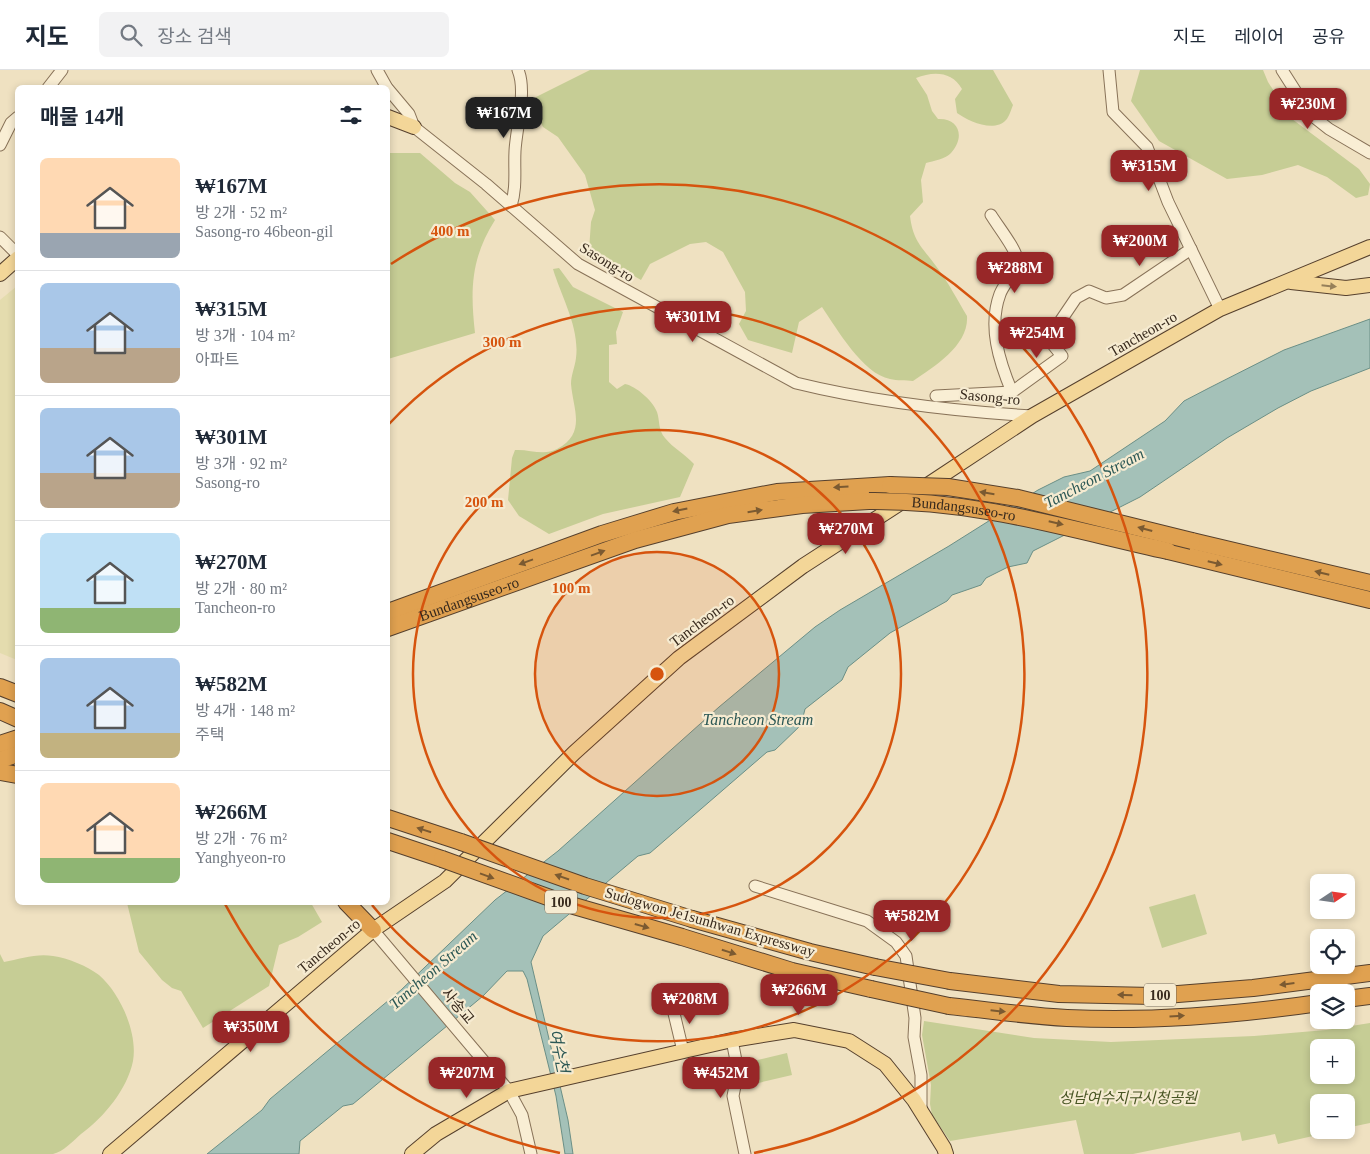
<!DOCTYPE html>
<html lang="ko">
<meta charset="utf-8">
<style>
body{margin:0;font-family:"Times New Roman","Noto Sans KR",serif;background:#f2f2f3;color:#1f2937;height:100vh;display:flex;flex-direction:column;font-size:19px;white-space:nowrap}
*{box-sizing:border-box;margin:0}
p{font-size:16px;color:#747a83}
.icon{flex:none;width:28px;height:28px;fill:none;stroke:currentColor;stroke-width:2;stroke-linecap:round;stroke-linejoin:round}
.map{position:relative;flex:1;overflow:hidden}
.drawer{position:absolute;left:15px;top:15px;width:375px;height:820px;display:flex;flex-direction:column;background:#fff;border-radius:8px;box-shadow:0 2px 8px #0003}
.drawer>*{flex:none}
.needle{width:32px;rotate:77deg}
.buttons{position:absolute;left:1310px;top:804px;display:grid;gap:10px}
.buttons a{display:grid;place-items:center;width:45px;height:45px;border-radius:8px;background:#fff;box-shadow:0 2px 8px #0003;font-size:25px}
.price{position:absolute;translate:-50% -42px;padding:0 11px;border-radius:10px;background:#982728;color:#fff;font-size:16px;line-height:32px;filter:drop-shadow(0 1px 2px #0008)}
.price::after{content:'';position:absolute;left:50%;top:30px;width:15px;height:11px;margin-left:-8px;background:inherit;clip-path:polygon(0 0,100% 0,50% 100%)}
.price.current{background:#222;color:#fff}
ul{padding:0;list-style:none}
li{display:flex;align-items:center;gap:15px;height:125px;padding:0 25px}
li+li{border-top:1px solid #e0e1e3}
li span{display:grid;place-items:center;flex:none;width:140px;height:100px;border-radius:8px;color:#555}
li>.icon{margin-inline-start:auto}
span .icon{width:60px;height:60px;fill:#fffc;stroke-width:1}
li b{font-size:21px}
h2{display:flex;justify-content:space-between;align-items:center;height:60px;padding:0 25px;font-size:21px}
header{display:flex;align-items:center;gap:30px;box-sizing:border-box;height:70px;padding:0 25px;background:#fff;border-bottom:1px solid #e0e1e3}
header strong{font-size:24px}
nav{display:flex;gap:28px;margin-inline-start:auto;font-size:18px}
.search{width:350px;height:45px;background:#f2f2f3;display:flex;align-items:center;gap:12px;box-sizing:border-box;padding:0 18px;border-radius:8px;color:#747a83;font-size:19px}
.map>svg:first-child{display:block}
.farmland{fill:#e4dcae}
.green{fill:#c6cd95;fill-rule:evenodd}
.water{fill:#a4c1b8;stroke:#6b8f86}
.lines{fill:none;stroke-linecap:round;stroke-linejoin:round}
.minor-casing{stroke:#887258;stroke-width:13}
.major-casing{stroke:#56402d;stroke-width:16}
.highway-casing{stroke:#56402d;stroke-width:18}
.minor{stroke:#f9eed4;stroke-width:11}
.major{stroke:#f3d698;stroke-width:14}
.highway{stroke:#e0a150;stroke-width:16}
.highway-bridge-casing{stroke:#56402d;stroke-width:18;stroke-linecap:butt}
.highway-bridge{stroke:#e0a150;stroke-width:16}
.oneway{fill:#96805a}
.oneway2{fill:#7b5a31}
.ring{fill:none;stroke:#d6540e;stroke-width:2.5}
.labels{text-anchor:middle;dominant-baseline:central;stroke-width:4.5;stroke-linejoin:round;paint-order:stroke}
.shield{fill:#f6ebd1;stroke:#716453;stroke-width:1}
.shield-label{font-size:14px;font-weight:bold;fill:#382a1d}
.street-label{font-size:15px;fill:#382a1d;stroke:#f6ebd1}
.park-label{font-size:15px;font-style:italic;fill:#485523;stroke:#f6ebd1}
.water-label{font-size:16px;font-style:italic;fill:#2c5855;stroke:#f6ebd1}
.centre{fill:#d6540e;stroke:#f6ebd1;stroke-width:2.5}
.ring-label{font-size:15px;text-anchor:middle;font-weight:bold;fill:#d6540e;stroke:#f6ebd1;stroke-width:4.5;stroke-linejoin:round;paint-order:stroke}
</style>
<header>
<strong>지도</strong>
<div class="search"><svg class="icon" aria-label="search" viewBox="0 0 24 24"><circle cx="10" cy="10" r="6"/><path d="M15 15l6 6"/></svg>장소 검색</div>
<nav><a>지도</a><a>레이어</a><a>공유</a></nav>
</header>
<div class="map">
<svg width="1370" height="1084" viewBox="0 0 1370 1084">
<rect width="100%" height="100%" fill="#efe1c1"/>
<path class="farmland" d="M 17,216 L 17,590 L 0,583 L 0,230 Z"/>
<g class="green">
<path d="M 590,0 L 993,0 L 1013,35 C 1011,40 1009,47 1006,50 C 994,63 968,51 957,43 L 955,29 L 962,19 C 952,1 933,1 916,8 L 927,25 L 932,41 L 938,49 C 960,48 965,68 951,83 C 946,89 933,91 926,93 L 921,110 L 923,132 L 910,146 C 913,171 922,177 936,196 C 948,212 957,229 967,246 C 969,275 935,296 913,311 C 906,310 897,311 890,309 C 863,304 837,259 822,237 L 799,252 L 792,283 L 748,270 L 739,254 L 746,241 L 745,222 L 723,182 L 706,172 L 690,174 L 650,194 L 641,210 L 589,180 L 591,152 L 595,140 L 585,105 L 558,67 L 543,57 L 535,41 L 536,27 Z"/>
<path d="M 1140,0 L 1263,0 L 1268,12 L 1292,49 L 1359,99 L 1370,114 L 1368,125 L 1356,128 L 1327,107 L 1298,95 L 1262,105 L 1227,109 L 1159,71 L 1131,31 Z"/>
<path d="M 388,83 L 420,83 L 455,113 L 470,122 L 495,150 C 471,188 470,219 475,263 L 388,289 Z"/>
<path d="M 559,198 L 573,217 L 623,242 L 616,262 L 617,274 L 609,275 L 609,312 L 617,319 L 625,314 C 636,316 653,331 657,342 C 660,351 658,360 665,368 C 673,378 685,384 694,394 L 680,427 L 603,444 L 549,464 L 519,446 L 508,430 L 512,388 L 515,380 C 529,379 544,386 557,379 C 587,363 573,339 571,314 C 571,305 575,297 576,288 C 580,258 561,226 553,199 Z"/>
<path d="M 1195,824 L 1207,864 L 1162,878 L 1149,837 Z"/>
<path d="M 127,833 L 311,833 L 322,852 L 298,867 L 279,875 L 269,916 L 203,958 L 181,921 L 172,918 L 162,910 L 139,882 Z"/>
<path d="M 0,884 L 4,892 C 20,889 37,883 53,886 C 68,888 87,896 99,905 C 120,923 138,963 133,991 C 127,1020 104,1047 81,1064 C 74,1070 63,1082 53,1084 C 37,1084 17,1084 0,1084 Z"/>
<path d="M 924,951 L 1034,968 L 1111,972 L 1254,966 L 1326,960 L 1370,953 L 1370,1053 L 1346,1058 L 1346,1032 L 1319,1032 L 1319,1060 L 1339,1060 L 1278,1074 L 1275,1064 L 1242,1071 L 1240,1062 L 1133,1084 L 1084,1084 L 1076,1050 L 950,1071 L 932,1045 L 930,1034 L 931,1015 L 922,965 ZM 1319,978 L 1346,978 L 1346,1005 L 1319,1005 Z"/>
<path d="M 787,983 L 792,1005 L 754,1014 L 749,992 Z"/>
</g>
<path class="water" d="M 1370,249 L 1370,298 L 1311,321 L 1278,338 L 1227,368 L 1140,427 L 1033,481 L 1027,493 L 1008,497 L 986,508 L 981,515 L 952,525 L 947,531 L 890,563 L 848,597 L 842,610 L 805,639 L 801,655 L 775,680 L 767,682 L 650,783 L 638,786 L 543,866 L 531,892 L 568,1050 L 573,1084 L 565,1084 L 556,1026 L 527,909 L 523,901 L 507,901 L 483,926 L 353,1034 L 343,1036 L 300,1071 L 299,1084 L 207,1084 L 262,1040 L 270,1029 L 401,920 L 495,830 L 558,781 L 719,637 L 815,557 L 840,540 L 949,476 L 1038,420 L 1064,407 L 1090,401 L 1165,351 L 1184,331 L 1209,318 L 1284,280 Z"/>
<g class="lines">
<g class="minor-casing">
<g id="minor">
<path d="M 377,0 L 387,18"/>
<path d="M 1109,0 L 1113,42 L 1147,77 L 1168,132 L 1220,239"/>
<path d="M 1282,0 L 1310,44 L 1329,59 L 1370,83"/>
<path d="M 48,18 L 62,0"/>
<path d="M 388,19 L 409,44 L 414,57 L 486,114 L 578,194 L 796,313 C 873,332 954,341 1032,346"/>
<path d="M 0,75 L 11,53 L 18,47"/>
<path d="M 511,136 C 517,117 514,100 515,81 C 516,59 527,21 518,0"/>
<path d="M 991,145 C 997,155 1016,179 1017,189 C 1018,200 1004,213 1000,224 C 988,256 999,291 1012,322"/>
<path d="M 0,167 L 18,185"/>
<path d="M 936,326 L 1012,322 L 1062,286 L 1050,271 L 1051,265 L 1076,228 L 1089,221 L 1106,228 L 1123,225 L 1191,179"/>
<path d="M 755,816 L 867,851 L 896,872 L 906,886 L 915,948 L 914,967 L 921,1005 L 921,1040"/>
<path d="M 373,860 L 509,1021 L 522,1045 L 531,1084"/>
<path d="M 672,935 L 683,981"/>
<path d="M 732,970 L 738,1001 L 733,1026 L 745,1084"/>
</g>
</g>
<g class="major-casing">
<g id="major">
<path d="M 388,47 L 414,57"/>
<path d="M 0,204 L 18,188"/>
<path d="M 1291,212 L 1346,218 L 1370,215"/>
<path d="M 923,418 L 1032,346 L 1220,239 L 1370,177"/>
<path d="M 110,1084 L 373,860 L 445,811 L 574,683 L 679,588 L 803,496 L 905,430"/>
<path d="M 412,1084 L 436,1064 L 509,1021 L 732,970 L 794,960 L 849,971 L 885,994 L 914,1030 L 944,1078 L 946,1084"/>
</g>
</g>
<g class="highway-casing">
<g id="highway">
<path d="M 1192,471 L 1370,513"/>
<path d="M 1168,481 L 1370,530"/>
<path d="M 388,542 L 602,464 L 674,442 L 777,422 L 890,415"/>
<path id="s1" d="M 388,558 L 635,470 L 728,445 L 802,435 L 869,431"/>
<path d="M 0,617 L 18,624"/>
<path d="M 0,641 L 18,649"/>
<path d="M 0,674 L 18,668"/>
<path d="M 0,690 L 18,684"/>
<path d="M 0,702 L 18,705"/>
<path d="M 388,748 L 461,772"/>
<path d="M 388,771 L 442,789"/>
<path d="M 346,832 L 373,860"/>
<path d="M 692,849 L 810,882 L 875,897"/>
<path d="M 682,867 L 792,901 L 871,919"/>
<path d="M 950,911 L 1059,924 L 1153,926 L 1253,918 L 1370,903"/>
<path d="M 1346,929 L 1370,926"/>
<path d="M 949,936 C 988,940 1028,946 1067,948 C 1150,952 1236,945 1319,933"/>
</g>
</g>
<use href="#minor" class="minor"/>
<use href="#major" class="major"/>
<use href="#highway" class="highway"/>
<g class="highway-bridge-casing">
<g id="highway-bridge">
<path d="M 890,415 L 948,417 L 1018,428 L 1192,471"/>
<path id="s2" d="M 869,431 C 977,430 1064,458 1168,481"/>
<path d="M 461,772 L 585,816 L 692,849"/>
<path d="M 442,789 L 567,834 L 682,867"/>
<path d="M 875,897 L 950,911"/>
<path d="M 871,919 L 949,936"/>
</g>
</g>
<use href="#highway-bridge" class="highway-bridge"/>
</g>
<defs><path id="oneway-solid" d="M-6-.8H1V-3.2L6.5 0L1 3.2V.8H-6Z" transform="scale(1.25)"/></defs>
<use class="oneway" href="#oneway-solid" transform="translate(1329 216) rotate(6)"/>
<g class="oneway2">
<use href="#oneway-solid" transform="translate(841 417) rotate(177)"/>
<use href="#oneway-solid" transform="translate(987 423) rotate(-171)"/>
<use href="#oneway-solid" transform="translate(680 440) rotate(168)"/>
<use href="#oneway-solid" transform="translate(755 441) rotate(-9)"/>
<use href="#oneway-solid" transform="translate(1056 453) rotate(13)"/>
<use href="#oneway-solid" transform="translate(1145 459) rotate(-165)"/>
<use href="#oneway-solid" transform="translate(598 483) rotate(-20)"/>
<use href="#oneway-solid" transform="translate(526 492) rotate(160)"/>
<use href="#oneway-solid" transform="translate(1215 493) rotate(14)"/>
<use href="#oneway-solid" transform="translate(1322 503) rotate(-166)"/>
<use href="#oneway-solid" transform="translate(424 760) rotate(-162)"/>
<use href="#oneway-solid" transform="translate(487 806) rotate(20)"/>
<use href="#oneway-solid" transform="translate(562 807) rotate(-161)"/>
<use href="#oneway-solid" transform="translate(642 856) rotate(16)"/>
<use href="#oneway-solid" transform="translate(729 882) rotate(17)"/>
<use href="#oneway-solid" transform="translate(1287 914) rotate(173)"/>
<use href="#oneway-solid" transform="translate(1125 925) rotate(-179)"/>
<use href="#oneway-solid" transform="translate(998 941) rotate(6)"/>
<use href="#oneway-solid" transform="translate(1177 946) rotate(-3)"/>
</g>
<circle cx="657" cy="604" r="122" fill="#d6540e" fill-opacity=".12"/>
<g class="ring">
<circle cx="657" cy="604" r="122"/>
<circle cx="657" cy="604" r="244"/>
<path d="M389 354A367 367 0 1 1 372 835"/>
<path d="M560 1083A489 489 0 0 1 225 834M391 194A489 489 0 1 1 754 1083"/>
</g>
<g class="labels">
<g class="shield">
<rect x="545" y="820.5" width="32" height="23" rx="4"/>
<rect x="1144" y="913.5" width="32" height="23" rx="4"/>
</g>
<g class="shield-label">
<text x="561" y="832">100</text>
<text x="1160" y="925">100</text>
</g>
<g class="street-label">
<text transform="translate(607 192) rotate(32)">Sasong-ro</text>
<text transform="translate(1143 264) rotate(-30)">Tancheon-ro</text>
<text transform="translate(990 327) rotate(6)">Sasong-ro</text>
<text stroke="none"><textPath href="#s2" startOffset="95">Bundangsuseo-ro</textPath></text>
<text stroke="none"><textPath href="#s1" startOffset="86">Bundangsuseo-ro</textPath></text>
<text transform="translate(702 551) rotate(-37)">Tancheon-ro</text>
<text transform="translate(710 852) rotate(16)">Sudogwon Je1sunhwan Expressway</text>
<text transform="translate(329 876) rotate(-40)">Tancheon-ro</text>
<text transform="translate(458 936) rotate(50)">사송교</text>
</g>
<g class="park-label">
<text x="1128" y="1028">성남여수지구시청공원</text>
</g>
<g class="water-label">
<text transform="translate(1094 408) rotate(-28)">Tancheon Stream</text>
<text x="758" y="649">Tancheon Stream</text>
<text transform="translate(433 900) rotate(-41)">Tancheon Stream</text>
<text transform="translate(559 981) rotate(78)">여수천</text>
</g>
</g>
<circle cx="657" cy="604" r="8" class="centre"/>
<g class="ring-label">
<text x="450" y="166">400 m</text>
<text x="502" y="277">300 m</text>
<text x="484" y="437">200 m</text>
<text x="571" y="523">100 m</text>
</g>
</svg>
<div class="buttons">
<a><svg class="needle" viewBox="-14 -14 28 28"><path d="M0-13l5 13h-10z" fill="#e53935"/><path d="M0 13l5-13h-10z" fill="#747a83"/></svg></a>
<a><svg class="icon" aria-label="locate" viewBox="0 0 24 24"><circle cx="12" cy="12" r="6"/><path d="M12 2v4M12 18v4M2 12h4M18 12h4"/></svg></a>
<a><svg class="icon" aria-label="layers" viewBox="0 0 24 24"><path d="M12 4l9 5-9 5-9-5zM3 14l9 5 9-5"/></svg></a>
<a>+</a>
<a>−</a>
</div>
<b class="price" style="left:1308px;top:60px">₩230M</b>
<b class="price current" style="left:504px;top:69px">₩167M</b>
<b class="price" style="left:1149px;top:122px">₩315M</b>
<b class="price" style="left:1140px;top:197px">₩200M</b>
<b class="price" style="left:1015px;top:224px">₩288M</b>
<b class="price" style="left:693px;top:273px">₩301M</b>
<b class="price" style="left:1037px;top:289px">₩254M</b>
<b class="price" style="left:846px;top:485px">₩270M</b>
<b class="price" style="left:912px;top:872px">₩582M</b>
<b class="price" style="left:799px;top:946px">₩266M</b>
<b class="price" style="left:690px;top:955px">₩208M</b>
<b class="price" style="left:251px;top:983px">₩350M</b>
<b class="price" style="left:467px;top:1029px">₩207M</b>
<b class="price" style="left:721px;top:1029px">₩452M</b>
<section class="drawer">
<h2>매물 14개<svg class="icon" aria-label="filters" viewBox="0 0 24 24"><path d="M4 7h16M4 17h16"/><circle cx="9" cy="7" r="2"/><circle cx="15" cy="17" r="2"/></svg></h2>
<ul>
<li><span style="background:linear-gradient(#ffd9b3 75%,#9aa5b1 0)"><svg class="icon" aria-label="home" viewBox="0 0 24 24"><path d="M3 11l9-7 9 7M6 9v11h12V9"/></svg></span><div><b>₩167M</b><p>방 2개 · 52 m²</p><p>Sasong-ro 46beon-gil</p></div></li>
<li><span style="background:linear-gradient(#a9c7e8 65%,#b9a48a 0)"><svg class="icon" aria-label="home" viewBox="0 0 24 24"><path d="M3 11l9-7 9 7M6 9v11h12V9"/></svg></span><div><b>₩315M</b><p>방 3개 · 104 m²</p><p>아파트</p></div></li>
<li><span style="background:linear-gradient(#a9c7e8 65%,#b9a48a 0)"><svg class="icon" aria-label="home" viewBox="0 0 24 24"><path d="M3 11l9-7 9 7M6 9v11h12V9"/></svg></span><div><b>₩301M</b><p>방 3개 · 92 m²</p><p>Sasong-ro</p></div></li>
<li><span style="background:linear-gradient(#bfe0f5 75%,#8fb573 0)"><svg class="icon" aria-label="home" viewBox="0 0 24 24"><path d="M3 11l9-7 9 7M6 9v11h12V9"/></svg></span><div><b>₩270M</b><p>방 2개 · 80 m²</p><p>Tancheon-ro</p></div></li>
<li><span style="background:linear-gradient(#a9c7e8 75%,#c2b280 0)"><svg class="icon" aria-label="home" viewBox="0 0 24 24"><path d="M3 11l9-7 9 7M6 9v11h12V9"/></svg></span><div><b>₩582M</b><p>방 4개 · 148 m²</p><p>주택</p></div></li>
<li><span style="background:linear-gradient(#ffd9b3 75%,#8fb573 0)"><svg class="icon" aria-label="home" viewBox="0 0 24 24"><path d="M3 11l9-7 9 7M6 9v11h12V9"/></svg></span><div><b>₩266M</b><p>방 2개 · 76 m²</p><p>Yanghyeon-ro</p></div></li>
</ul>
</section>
</div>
